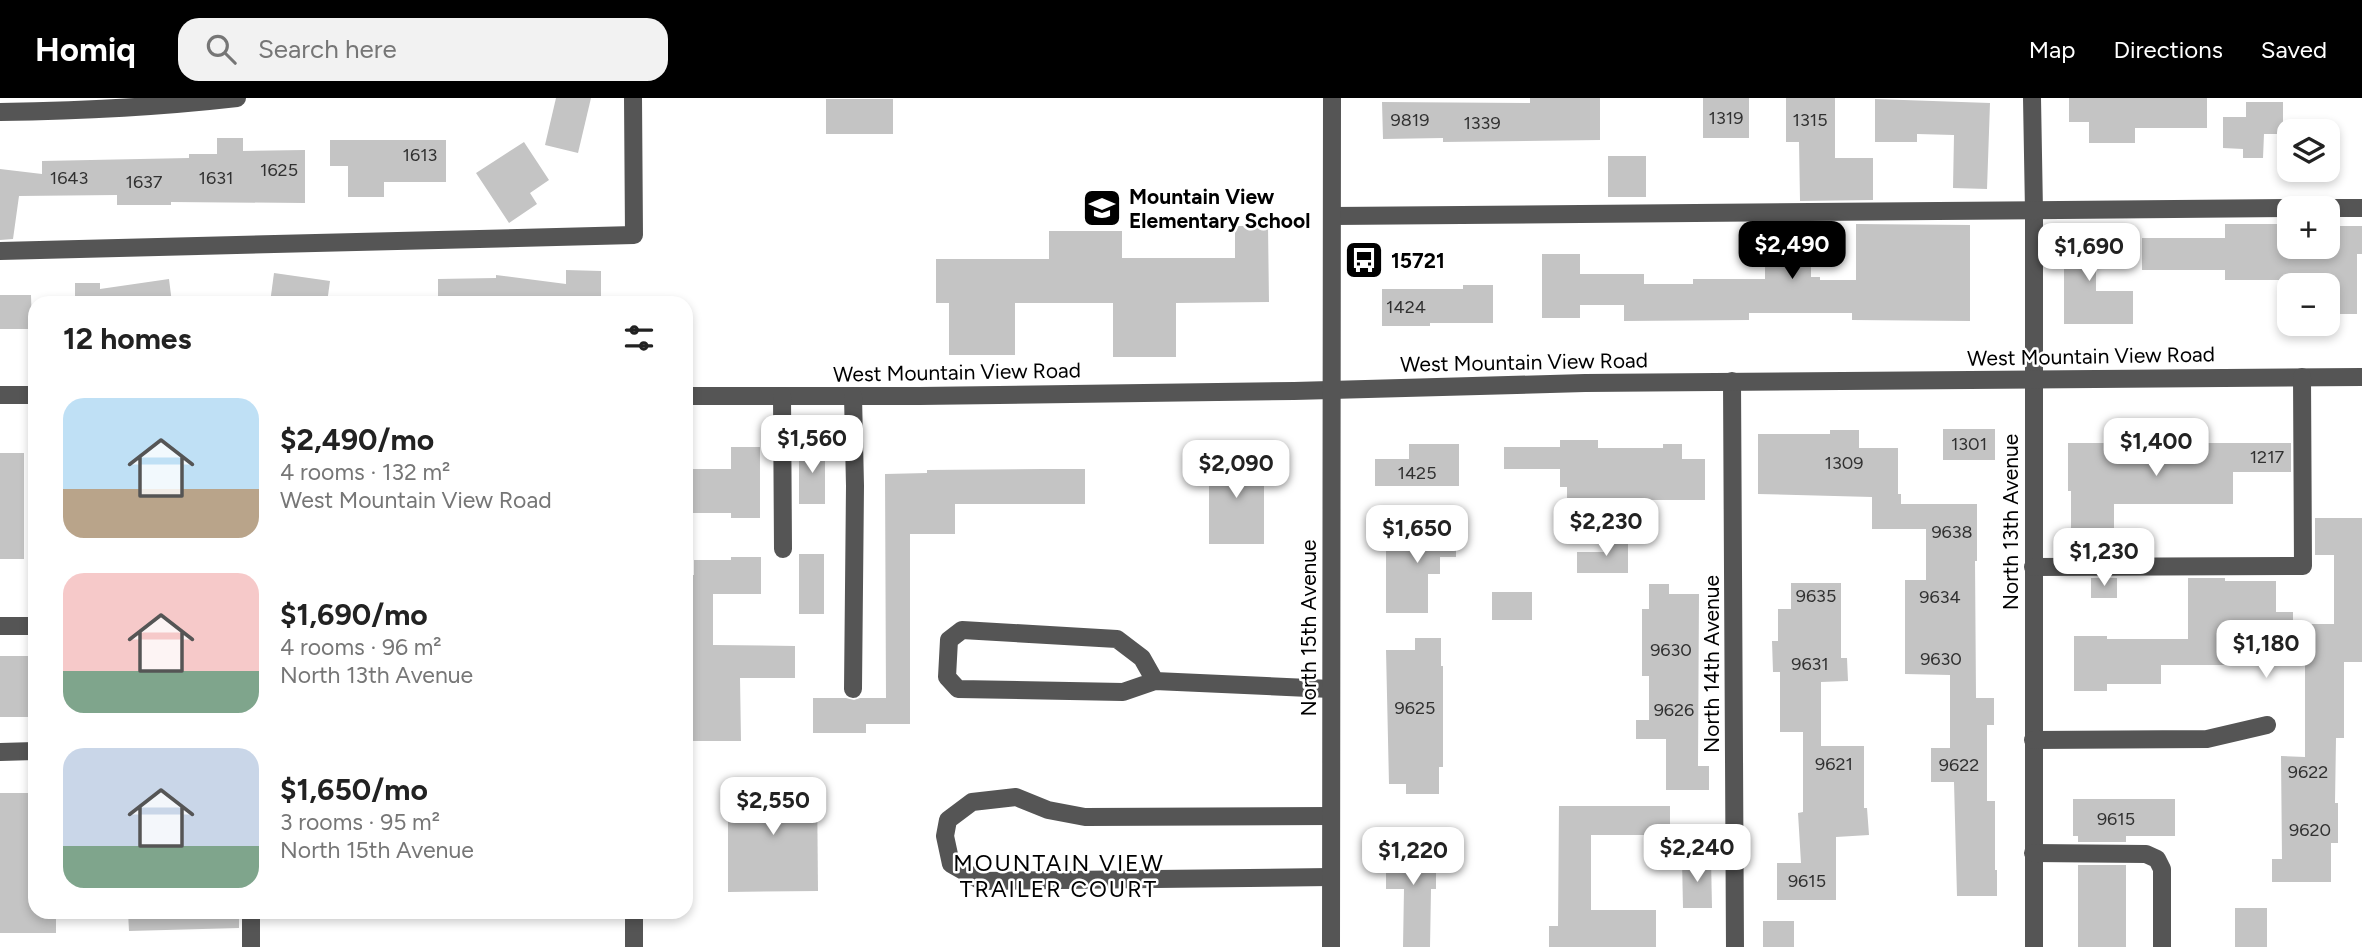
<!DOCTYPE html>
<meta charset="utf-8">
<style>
body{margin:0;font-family:Figtree,sans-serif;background:#f2f2f2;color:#222;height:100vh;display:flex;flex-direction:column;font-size:26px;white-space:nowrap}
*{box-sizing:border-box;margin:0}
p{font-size:23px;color:#767676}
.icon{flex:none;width:38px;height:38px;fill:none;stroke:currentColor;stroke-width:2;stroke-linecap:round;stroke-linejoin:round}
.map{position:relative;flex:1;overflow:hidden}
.sheet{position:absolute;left:28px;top:198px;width:665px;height:623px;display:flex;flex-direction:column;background:#fff;border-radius:21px;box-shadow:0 4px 10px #0003}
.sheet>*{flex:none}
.fabs{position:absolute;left:2277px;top:21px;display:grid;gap:14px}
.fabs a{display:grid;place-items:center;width:63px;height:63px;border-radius:14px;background:#fff;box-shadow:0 4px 10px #0003;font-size:35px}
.price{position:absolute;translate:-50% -60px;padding:0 16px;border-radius:14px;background:#fff;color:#222;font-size:23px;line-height:46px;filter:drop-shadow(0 2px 4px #0008)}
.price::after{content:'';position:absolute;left:50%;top:42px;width:21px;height:16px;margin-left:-10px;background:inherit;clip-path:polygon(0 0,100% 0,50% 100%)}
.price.selected{background:#000;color:#fff}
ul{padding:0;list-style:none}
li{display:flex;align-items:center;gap:21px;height:175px;padding:0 35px}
li span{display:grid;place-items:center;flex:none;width:196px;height:140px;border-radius:21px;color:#555}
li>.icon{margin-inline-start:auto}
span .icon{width:84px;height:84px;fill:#fffc;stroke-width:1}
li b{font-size:30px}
h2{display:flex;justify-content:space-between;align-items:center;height:84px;padding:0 35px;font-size:30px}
header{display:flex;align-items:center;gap:42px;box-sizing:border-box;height:98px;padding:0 35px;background:#000;color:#fff}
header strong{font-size:33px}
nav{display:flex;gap:38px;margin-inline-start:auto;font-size:24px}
.search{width:490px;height:63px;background:#f2f2f2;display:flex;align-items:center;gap:18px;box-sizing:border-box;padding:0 24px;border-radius:21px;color:#767676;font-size:26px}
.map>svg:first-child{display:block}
.building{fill:#c4c4c4}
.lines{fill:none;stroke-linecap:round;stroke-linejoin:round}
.minor{stroke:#555;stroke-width:18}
.labels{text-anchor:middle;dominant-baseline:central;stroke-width:5;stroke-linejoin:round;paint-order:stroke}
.number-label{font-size:18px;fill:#313131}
.poi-label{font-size:21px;font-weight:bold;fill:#000;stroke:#fff;text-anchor:start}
.street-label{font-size:21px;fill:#000;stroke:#fff}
.neighbourhood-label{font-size:23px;letter-spacing:2px;fill:#000;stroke:#fff}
</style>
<header>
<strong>Homiq</strong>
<div class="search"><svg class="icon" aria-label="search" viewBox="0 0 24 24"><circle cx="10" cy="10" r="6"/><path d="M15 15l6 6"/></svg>Search here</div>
<nav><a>Map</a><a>Directions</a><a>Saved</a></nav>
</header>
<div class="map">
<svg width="2362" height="849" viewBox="0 0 2362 849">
<rect width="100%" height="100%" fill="#fff"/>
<g class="building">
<path d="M 556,0 L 591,0 L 578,55 L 545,47 Z"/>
<path d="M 1530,0 L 1600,0 L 1600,42 L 1443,44 L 1443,40 L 1383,41 L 1382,4 L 1530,5 Z"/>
<rect x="1703" y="0" width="46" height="40"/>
<path d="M 1786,0 L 1835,0 L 1835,60 L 1873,60 L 1873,102 L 1800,103 L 1799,44 L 1786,44 Z"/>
<path d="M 2069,0 L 2207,0 L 2207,30 L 2135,30 L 2135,45 L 2089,45 L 2089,24 L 2069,24 Z"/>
<rect x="826" y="1" width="67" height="35"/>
<path d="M 1875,1 L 1990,5 L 1987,91 L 1953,90 L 1954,37 L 1917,36 L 1917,44 L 1875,44 Z"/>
<path d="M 2246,4 L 2283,4 L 2283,36 L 2264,36 L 2263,60 L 2243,60 L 2243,51 L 2223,50 L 2223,19 L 2246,19 Z"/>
<path d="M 217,40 L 243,40 L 243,53 L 305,52 L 305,105 L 171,104 L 171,107 L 117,107 L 117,97 L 19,98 L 13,141 L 0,142 L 0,71 L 42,76 L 42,63 L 189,60 L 189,56 L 217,56 Z"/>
<path d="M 330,42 L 446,42 L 446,84 L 384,84 L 384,99 L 348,99 L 348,68 L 330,68 Z"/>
<path d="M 524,44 L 549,82 L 530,95 L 537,106 L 509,125 L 476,75 Z"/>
<rect x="1608" y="58" width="38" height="41"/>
<path d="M 1811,125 L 1811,179 L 1820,179 L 1820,182 L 1856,182 L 1856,126 L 1970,127 L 1970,223 L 1852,222 L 1852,215 L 1749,215 L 1749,222 L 1624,223 L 1624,207 L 1580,207 L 1580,220 L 1542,220 L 1542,156 L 1580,156 L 1580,176 L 1644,176 L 1644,186 L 1693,186 L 1693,181 L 1765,181 L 1765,126 Z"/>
<path d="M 2064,125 L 2096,125 L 2096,193 L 2133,193 L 2133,226 L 2064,226 Z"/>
<path d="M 2225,126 L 2289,126 L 2289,149 L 2328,149 L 2328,128 L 2362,128 L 2362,156 L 2357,156 L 2357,216 L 2328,216 L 2328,187 L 2306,187 L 2306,182 L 2225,182 L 2225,172 L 2142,172 L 2142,140 L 2225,140 Z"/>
<path d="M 1235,128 L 1268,128 L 1269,204 L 1176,205 L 1176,259 L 1113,259 L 1113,205 L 1015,205 L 1015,257 L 949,257 L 949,205 L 936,205 L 936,161 L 1049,161 L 1049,133 L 1122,133 L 1122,160 L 1235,160 Z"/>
<path d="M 566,172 L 601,173 L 601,205 L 438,205 L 438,181 L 496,180 L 496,177 L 566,186 Z"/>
<path d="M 274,175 L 330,183 L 327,205 L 270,205 Z"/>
<path d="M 169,181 L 172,205 L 75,205 L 75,185 L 100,185 L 100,191 Z"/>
<path d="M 1463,187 L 1493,187 L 1493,225 L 1430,225 L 1430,228 L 1382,228 L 1382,191 L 1463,191 Z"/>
<path d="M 0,197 L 31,197 L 32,231 L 0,231 Z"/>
<rect x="1943" y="331" width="52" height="31"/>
<path d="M 1830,332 L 1859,332 L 1859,350 L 1898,350 L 1898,396 L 1901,396 L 1901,406 L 1977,406 L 1977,463 L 1975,463 L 1976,600 L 1994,600 L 1994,627 L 1987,627 L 1987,703 L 1995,703 L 1995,772 L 1997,772 L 1997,798 L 1957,798 L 1954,684 L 1931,684 L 1931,650 L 1950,650 L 1950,577 L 1905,576 L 1905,482 L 1926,482 L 1926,431 L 1872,431 L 1872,399 L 1758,396 L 1758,336 L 1830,336 Z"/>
<path d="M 2140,339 L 2173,339 L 2173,345 L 2291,345 L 2291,374 L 2233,374 L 2233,406 L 2114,406 L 2114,457 L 2091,457 L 2091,444 L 2071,444 L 2071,393 L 2068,393 L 2068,345 L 2140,345 Z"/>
<path d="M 1560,342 L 1598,342 L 1598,350 L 1663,350 L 1663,346 L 1682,346 L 1682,361 L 1705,361 L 1705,402 L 1598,402 L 1598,406 L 1567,406 L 1567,389 L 1560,389 L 1560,371 L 1504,371 L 1504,349 L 1560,349 Z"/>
<path d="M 1409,346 L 1459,346 L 1459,388 L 1375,388 L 1375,361 L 1409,361 Z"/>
<rect x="799" y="348" width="26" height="58"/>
<path d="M 731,349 L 760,349 L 760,420 L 731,420 L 731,415 L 686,415 L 686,371 L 731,371 Z"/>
<rect x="0" y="355" width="24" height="106"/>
<rect x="1209" y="359" width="55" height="87"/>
<path d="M 1043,371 L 1085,371 L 1085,406 L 955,406 L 955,436 L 910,436 L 910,626 L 866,626 L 866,635 L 813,635 L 813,600 L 846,600 L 854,602 L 860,600 L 886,600 L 885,376 L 927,375 L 927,372 Z"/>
<path d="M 2315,420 L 2362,420 L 2362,564 L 2344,564 L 2344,640 L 2336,640 L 2335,705 L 2338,705 L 2338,745 L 2331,745 L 2331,784 L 2272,784 L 2272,761 L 2282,761 L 2281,658 L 2305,659 L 2305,560 L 2225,560 L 2225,567 L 2161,567 L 2161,586 L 2107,586 L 2107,593 L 2074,593 L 2074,538 L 2107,538 L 2107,541 L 2188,541 L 2188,480 L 2225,480 L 2225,483 L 2276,483 L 2276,514 L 2293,514 L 2293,526 L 2334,526 L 2334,457 L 2315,457 Z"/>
<path d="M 1414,423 L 1456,423 L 1456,459 L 1440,459 L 1440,476 L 1428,476 L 1428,515 L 1386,515 L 1386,440 L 1414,440 Z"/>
<path d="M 1605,438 L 1628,438 L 1628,475 L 1577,475 L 1577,454 L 1605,454 Z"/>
<rect x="799" y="456" width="25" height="60"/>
<path d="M 731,459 L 761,459 L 761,496 L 713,496 L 713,547 L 795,548 L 795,580 L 740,580 L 741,643 L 693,643 L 692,577 L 686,577 L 686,477 L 694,477 L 694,462 L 731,462 Z"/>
<rect x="2091" y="480" width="26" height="20"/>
<path d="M 1791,485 L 1841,485 L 1841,560 L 1847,560 L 1848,583 L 1821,584 L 1821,648 L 1864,648 L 1864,710 L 1867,710 L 1869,737 L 1836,739 L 1836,802 L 1777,802 L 1777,765 L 1801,765 L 1798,715 L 1803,714 L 1803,634 L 1780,634 L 1780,574 L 1773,574 L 1772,543 L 1778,543 L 1778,511 L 1791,511 Z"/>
<path d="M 1649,486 L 1669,486 L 1669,496 L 1699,496 L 1698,668 L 1709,668 L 1709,692 L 1666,692 L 1666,641 L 1636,641 L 1636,622 L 1649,622 L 1649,578 L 1642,578 L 1642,511 L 1649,511 Z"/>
<rect x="1492" y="494" width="40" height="28"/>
<path d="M 1415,540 L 1441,540 L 1441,568 L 1443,568 L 1443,669 L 1439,669 L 1439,696 L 1406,696 L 1406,686 L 1389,686 L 1386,552 L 1415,552 Z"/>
<rect x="0" y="558" width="35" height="61"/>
<path d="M 728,684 L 817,684 L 818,793 L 728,794 Z"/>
<path d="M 0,695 L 35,695 L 35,814 L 56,814 L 56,835 L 0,835 Z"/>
<path d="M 2073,701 L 2175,701 L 2175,738 L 2126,738 L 2126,744 L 2078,744 L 2078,738 L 2073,738 Z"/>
<path d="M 1559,708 L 1670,708 L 1670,737 L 1591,737 L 1591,812 L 1656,812 L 1656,849 L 1549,849 L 1549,828 L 1558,828 Z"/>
<path d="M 1386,745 L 1436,745 L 1436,791 L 1431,791 L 1430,849 L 1403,849 L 1404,791 L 1386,791 Z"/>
<path d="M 1682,761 L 1711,761 L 1712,810 L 1683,810 Z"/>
<rect x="2078" y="767" width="48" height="82"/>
<rect x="2235" y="810" width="32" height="39"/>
<path d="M 128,814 L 239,814 L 239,830 L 129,833 Z"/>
<rect x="1763" y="823" width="31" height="26"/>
</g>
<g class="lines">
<g class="minor">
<path d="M 2032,0 L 2034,113 L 2034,849"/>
<path d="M 0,14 C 79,13 158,9 237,0"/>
<path d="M 2291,110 L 2362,110"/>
<path d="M 1333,118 L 2289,110"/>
<path d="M 0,153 L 634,137 L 633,0"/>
<path d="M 1732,283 L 1735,849"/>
<path d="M 0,297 L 35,297"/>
<path d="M 686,298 L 920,298 L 1294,293 L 1585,285 L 2362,279"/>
<path d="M 782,298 L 783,451"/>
<path d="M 2033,469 L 2303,468 L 2302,279"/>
<path d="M 0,528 L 35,528"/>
<path d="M 1155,583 L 1123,594 L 958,591 L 947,579 L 949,542 L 962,532 L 1117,541 L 1142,560 L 1155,583 L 1331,591"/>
<path d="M 853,591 L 855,388 L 853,298"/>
<path d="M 2033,642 L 2207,641 L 2267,627"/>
<path d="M 0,654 L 35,653"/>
<path d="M 1331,718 L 1085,719 L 1048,712 L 1016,699 L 972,704 L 948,722 L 945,738 L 951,766 L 981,783 L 1331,779"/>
<path d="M 2033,755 L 2146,756 L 2157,761 L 2162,771 L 2162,849"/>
<path d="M 251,814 L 251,849"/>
<path d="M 634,814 L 634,849"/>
<path d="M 1331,849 L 1332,0"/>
</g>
</g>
<defs>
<g id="school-square" transform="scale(2.0125)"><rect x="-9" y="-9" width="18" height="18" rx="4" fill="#000" stroke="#fff"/><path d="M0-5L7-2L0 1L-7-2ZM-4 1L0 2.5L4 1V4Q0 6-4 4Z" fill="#fff"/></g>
<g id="bus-square" transform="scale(2.0125)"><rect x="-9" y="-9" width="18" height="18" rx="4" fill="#000" stroke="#fff"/><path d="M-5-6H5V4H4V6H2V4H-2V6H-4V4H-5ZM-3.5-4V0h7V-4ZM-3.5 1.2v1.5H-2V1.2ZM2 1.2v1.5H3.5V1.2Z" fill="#fff"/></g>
</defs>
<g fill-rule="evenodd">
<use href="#school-square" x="1102" y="110"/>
<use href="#bus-square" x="1364" y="162"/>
</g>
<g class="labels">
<g class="number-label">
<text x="1726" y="20">1319</text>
<text x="1410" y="22">9819</text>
<text x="1810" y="22">1315</text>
<text x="1482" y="25">1339</text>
<text x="420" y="57">1613</text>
<text x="279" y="72">1625</text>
<text x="69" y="80">1643</text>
<text x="216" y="80">1631</text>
<text x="144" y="84">1637</text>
<text x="1406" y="209">1424</text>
<text x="1969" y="346">1301</text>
<text x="2267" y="359">1217</text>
<text x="1844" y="365">1309</text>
<text x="1417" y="375">1425</text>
<text x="1952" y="434">9638</text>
<text x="1816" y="498">9635</text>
<text x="1940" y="499">9634</text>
<text x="1671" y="552">9630</text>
<text x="1941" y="561">9630</text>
<text x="1810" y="566">9631</text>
<text x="1415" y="610">9625</text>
<text x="1674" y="612">9626</text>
<text x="1834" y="666">9621</text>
<text x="1959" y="667">9622</text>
<text x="2308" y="674">9622</text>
<text x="2116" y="721">9615</text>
<text x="2310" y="732">9620</text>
<text x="1807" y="783">9615</text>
</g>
<g class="poi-label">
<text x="1129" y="98">Mountain View<tspan x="1129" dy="24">Elementary School</tspan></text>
<text x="1391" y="162">15721</text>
</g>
<g class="street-label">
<text transform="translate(2091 258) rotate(-1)">West Mountain View Road</text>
<text transform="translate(1524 264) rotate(-1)">West Mountain View Road</text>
<text transform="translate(957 274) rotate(-1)">West Mountain View Road</text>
<text transform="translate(2010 424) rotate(-90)">North 13th Avenue</text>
<text transform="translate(1308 530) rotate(-90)">North 15th Avenue</text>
<text transform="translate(1711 566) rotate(-90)">North 14th Avenue</text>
</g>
<g class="neighbourhood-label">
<text x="1059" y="765">MOUNTAIN VIEW<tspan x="1059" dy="26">TRAILER COURT</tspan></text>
</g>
</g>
</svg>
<div class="fabs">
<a><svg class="icon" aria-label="layers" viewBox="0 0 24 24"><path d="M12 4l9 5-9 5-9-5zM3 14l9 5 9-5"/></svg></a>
<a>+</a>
<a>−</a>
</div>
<b class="price selected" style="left:1792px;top:183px">$2,490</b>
<b class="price" style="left:2089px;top:185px">$1,690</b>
<b class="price" style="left:812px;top:377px">$1,560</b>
<b class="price" style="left:2156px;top:380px">$1,400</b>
<b class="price" style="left:1236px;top:402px">$2,090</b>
<b class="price" style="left:1606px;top:460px">$2,230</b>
<b class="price" style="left:1417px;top:467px">$1,650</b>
<b class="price" style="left:2104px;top:490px">$1,230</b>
<b class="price" style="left:2266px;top:582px">$1,180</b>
<b class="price" style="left:773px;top:739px">$2,550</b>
<b class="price" style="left:1697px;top:786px">$2,240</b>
<b class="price" style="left:1413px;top:789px">$1,220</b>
<section class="sheet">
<h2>12 homes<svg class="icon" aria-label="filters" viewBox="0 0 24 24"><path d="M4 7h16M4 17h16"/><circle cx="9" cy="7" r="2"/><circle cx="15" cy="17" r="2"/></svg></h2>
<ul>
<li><span style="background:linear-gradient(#bfe0f5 65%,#b9a48a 0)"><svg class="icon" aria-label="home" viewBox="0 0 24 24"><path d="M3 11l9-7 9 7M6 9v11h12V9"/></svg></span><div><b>$2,490/mo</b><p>4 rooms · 132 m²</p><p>West Mountain View Road</p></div></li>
<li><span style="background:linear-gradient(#f6c9c9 70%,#7fa58c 0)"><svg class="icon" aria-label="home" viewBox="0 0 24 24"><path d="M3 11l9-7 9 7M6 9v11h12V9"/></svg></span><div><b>$1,690/mo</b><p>4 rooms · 96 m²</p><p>North 13th Avenue</p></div></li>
<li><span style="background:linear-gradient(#c9d6e8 70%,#7fa58c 0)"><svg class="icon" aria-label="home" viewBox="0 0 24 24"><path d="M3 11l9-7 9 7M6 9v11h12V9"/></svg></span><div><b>$1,650/mo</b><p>3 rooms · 95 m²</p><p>North 15th Avenue</p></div></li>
</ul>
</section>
</div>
